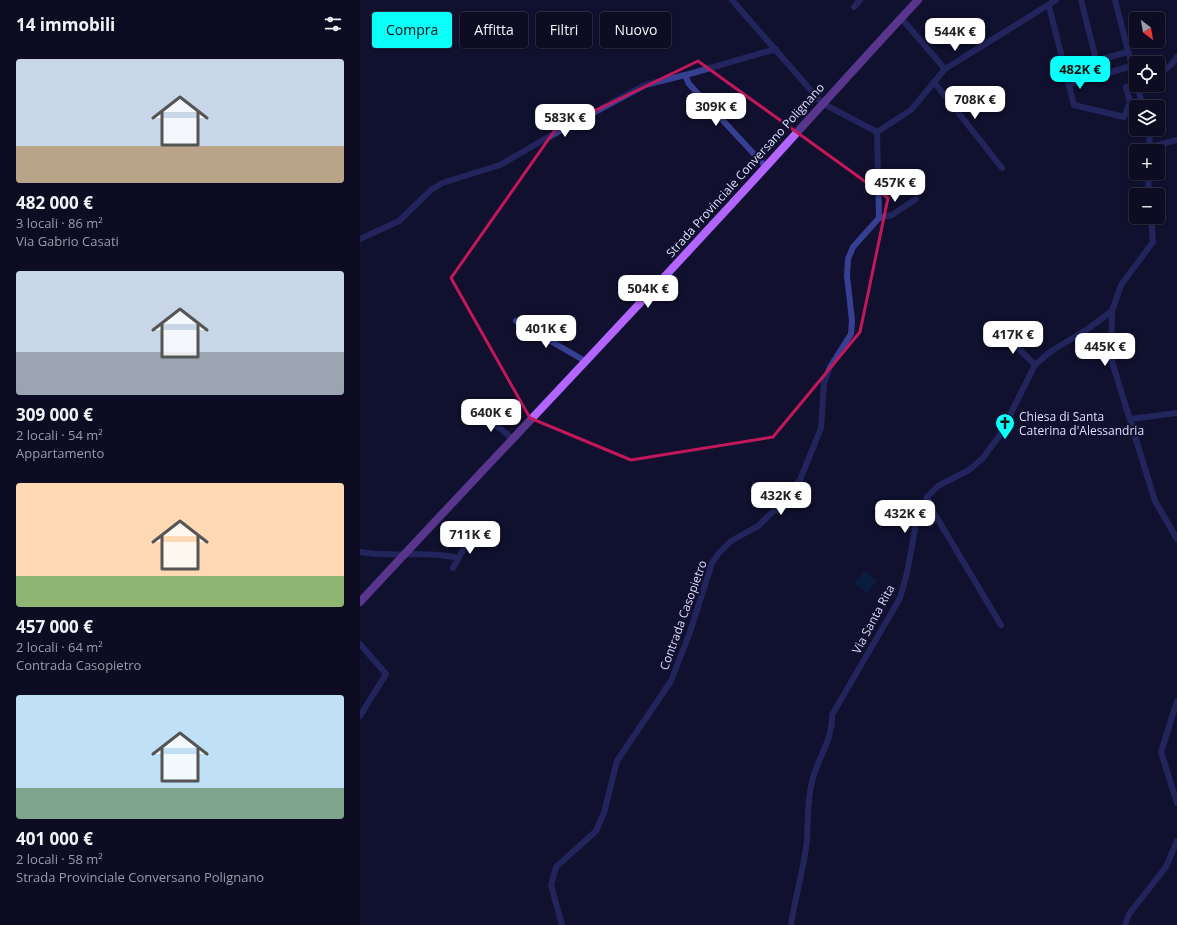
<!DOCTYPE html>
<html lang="it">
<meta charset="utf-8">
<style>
body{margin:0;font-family:"Open Sans",sans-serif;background:#1b1a30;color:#f1f3f6;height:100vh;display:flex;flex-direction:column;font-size:15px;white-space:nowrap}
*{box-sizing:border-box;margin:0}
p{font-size:13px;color:#9a9ba6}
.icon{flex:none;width:22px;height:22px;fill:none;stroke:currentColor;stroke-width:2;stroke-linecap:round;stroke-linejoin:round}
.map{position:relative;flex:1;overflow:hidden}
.panel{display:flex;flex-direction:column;background:#0d0c23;width:360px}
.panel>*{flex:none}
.top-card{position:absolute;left:12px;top:12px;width:380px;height:36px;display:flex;gap:8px}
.needle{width:26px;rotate:149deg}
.buttons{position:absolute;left:769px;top:12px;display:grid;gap:8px}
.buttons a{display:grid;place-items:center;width:36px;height:36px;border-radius:4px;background:#0d0c23;box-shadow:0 1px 3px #0004,0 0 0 1px #2d2c41;font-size:20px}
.price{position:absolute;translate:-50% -34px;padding:0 9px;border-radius:8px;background:#fff;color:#222;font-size:13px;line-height:26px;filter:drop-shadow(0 1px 2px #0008)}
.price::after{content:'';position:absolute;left:50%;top:24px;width:12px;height:9px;margin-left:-6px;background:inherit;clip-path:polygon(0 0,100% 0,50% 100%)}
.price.on{background:#0afff8;color:#111}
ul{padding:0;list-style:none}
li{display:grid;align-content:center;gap:8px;height:212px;padding:0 16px}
li span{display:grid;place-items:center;height:124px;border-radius:4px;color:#555}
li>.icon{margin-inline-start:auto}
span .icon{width:72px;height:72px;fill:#fffc;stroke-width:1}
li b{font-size:17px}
h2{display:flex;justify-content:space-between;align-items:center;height:48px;padding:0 16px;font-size:17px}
.chip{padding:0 14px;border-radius:4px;background:#0d0c23;box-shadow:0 1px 3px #0004,0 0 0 1px #2d2c41;font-size:14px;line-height:36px}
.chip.on{background:#0afff8;color:#111}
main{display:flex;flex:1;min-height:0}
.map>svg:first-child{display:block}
.water{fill:#062b52}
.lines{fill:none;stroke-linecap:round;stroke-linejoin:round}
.minor{stroke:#373f92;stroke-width:6}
.major{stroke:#b265ff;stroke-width:8}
.marked{fill:none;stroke:#c2185b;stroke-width:3;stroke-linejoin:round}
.labels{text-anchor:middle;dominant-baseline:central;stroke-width:4;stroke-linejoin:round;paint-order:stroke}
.street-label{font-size:12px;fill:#dedeff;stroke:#11102f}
.poi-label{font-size:12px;fill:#dedeff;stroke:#11102f;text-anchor:start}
</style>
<main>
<section class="panel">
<h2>14 immobili<svg class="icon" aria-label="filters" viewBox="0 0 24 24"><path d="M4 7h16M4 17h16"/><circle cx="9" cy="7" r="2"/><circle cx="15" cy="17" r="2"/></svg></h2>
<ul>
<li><span style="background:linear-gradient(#c9d6e8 70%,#b9a48a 0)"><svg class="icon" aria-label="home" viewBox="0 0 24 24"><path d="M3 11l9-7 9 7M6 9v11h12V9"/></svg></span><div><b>482 000 €</b><p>3 locali · 86 m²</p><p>Via Gabrio Casati</p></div></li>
<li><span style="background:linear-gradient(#c9d6e8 65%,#9aa5b1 0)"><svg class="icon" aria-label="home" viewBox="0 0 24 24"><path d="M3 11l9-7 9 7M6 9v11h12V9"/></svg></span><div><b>309 000 €</b><p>2 locali · 54 m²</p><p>Appartamento</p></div></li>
<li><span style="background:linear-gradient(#ffd9b3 75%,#8fb573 0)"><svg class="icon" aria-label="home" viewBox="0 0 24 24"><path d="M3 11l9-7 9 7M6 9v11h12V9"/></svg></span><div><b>457 000 €</b><p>2 locali · 64 m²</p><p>Contrada Casopietro</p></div></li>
<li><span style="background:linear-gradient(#bfe0f5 75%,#7fa58c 0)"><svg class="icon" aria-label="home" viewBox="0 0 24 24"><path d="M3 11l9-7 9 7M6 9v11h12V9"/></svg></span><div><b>401 000 €</b><p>2 locali · 58 m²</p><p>Strada Provinciale Conversano Polignano</p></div></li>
</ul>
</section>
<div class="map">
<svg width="817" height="925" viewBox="0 0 817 925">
<rect width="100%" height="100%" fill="#11102f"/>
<path class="water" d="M 505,571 L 517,581 L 507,593 L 494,583 Z"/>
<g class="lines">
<g class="minor">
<path d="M 721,0 L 740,75"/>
<path d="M 755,0 L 776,82"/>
<path d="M 689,6 L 714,105 L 764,117 L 770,102 L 766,87 L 776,84"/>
<path d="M 494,7 L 500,0"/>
<path d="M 541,18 L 585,69"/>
<path d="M 705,69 L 768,52"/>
<path d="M 325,75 L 329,84 L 406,167"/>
<path d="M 798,75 L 812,64 L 817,57"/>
<path d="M 574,82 L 642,168"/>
<path d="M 709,84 L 772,66"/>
<path d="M 777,85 L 783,107"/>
<path d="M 778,91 L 786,85"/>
<path d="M 789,129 L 790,151"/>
<path d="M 517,132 L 551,110 L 585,69 L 696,0"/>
<path d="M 791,147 L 817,140"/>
<path d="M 788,173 L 789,195"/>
<path d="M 519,218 L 532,215 L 556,199"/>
<path d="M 0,239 L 39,221 L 71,190 L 82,183 L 140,165 L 183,140 L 285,85 L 333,73 L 416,49"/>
<path d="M 752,311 L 751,356 L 753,365 L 795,501 L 817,539"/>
<path d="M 156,321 L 225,361"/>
<path d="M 633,331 L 640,330 L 675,365"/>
<path d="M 121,413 L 153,439"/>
<path d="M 770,419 L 817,413"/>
<path d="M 567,497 L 574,513 L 641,625"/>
<path d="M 0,552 C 33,558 65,550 98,558"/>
<path d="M 93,568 L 112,534"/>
<path d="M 0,644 L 26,674 L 0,716"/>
<path d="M 817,701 L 801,752 L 817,803"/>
<path d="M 202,925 L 191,885 L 196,867 L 236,831 L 244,813 L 257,761 L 311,681 L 330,632 L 352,563 L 359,553 L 371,541 L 398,526 L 419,506 L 440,480 L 461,428 L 464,383 L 470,367 L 491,334 L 492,320 L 487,276 L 488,259 L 493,247 L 519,218 L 517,132 L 462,103 L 372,0"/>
<path d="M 431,925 C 435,897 444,869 447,840 C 448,821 447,801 452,782 C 457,759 473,740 472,715 L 540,598 L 547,573 L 556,524 L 567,497 L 578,486 L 609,470 L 623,458 L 640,435 L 675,365 L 690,352 L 729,328 L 752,311 L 761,285 L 793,242 L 791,217"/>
<path d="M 765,925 L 769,914 L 806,867 L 817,841"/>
</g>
<path class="major" d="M 0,602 C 114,479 230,358 344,234 C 416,157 486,77 558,0"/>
</g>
<path d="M0 0H817V925H0ZM 338,61 L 528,198 L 500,332 L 413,437 L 271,460 L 170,418 L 91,278 L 195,130 Z" fill="#11102f" fill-opacity=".55" fill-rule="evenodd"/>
<path class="marked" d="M 338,61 L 528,198 L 500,332 L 413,437 L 271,460 L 170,418 L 91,278 L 195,130 Z"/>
<defs>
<g id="church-pin" transform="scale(1)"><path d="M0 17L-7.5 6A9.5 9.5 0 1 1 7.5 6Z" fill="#0afff8" stroke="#11102f"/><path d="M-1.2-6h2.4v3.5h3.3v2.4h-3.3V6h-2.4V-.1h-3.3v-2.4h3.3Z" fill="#111"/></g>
</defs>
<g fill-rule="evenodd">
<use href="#church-pin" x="645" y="423"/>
</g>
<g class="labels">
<g class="street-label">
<text transform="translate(385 170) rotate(-48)">Strada Provinciale Conversano Polignano</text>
<text transform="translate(323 615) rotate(-70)">Contrada Casopietro</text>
<text transform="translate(513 619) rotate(-62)">Via Santa Rita</text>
</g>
<g class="poi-label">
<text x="659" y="416">Chiesa di Santa<tspan x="659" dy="14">Caterina d'Alessandria</tspan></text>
</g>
</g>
</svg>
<div class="buttons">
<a><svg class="needle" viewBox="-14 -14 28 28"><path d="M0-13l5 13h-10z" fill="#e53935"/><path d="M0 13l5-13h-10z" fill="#9a9ba6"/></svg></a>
<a><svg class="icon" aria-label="locate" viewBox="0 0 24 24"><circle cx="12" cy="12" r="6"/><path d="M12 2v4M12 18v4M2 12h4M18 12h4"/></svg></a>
<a><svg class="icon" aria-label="layers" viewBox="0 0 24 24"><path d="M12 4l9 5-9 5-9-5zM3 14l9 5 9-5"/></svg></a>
<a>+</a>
<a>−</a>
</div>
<b class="price" style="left:595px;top:52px">544K €</b>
<b class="price on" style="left:720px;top:90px">482K €</b>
<b class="price" style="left:615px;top:120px">708K €</b>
<b class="price" style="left:356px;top:127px">309K €</b>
<b class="price" style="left:205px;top:138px">583K €</b>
<b class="price" style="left:535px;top:203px">457K €</b>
<b class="price" style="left:288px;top:309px">504K €</b>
<b class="price" style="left:186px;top:349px">401K €</b>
<b class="price" style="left:653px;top:355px">417K €</b>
<b class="price" style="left:745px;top:367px">445K €</b>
<b class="price" style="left:131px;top:433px">640K €</b>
<b class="price" style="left:421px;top:516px">432K €</b>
<b class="price" style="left:545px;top:534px">432K €</b>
<b class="price" style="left:110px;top:555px">711K €</b>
<div class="top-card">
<a class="chip on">Compra</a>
<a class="chip">Affitta</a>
<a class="chip">Filtri</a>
<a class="chip">Nuovo</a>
</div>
</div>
</main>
